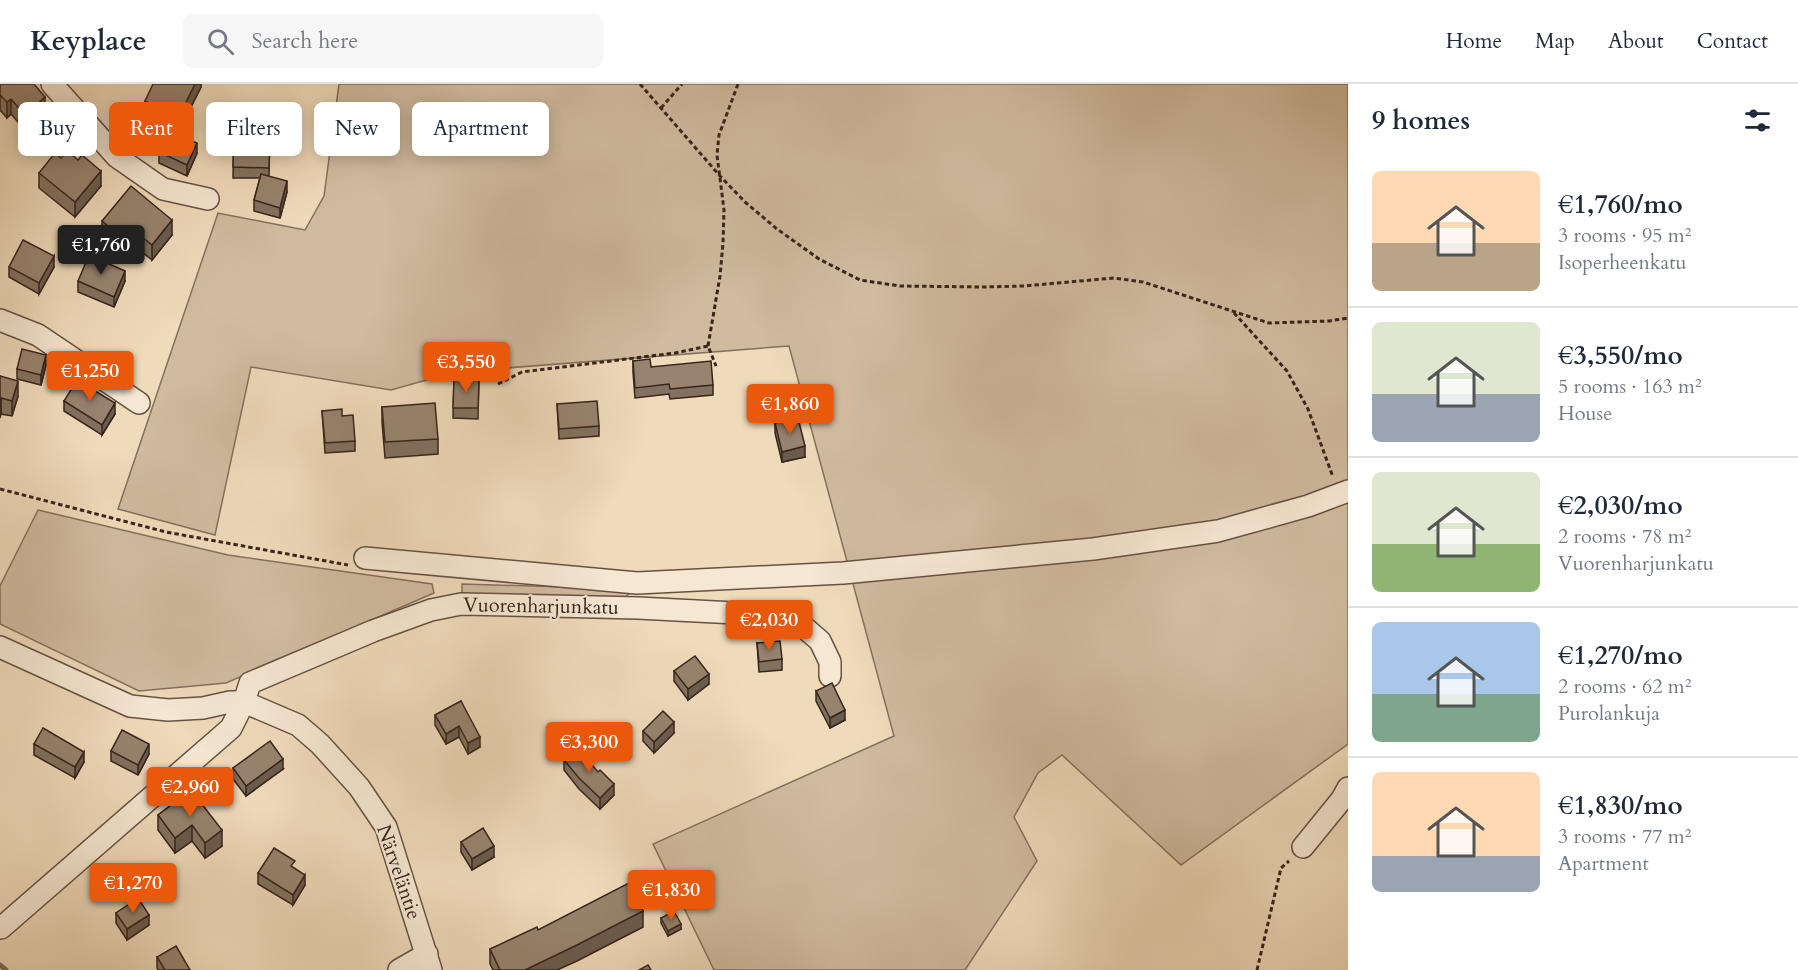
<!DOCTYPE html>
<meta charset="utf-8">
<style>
body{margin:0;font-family:Cardo,serif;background:#f6f6f7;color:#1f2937;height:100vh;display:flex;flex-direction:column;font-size:22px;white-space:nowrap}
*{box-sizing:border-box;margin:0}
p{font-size:20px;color:#747a83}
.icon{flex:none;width:33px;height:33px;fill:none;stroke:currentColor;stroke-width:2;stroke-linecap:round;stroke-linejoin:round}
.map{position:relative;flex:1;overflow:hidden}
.side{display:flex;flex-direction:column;background:#fff;width:450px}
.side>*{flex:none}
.guide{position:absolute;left:18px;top:18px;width:570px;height:54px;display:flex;gap:12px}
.price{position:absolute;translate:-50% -51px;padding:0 14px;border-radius:6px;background:#ea580c;color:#fff;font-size:20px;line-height:39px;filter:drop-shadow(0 2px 3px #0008)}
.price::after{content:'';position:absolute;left:50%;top:36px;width:18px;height:14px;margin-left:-9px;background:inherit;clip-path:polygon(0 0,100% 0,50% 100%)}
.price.active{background:#222;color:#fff}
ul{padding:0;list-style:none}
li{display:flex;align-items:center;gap:18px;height:150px;padding:0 24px}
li+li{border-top:2px solid #e0e1e3}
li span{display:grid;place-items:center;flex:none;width:168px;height:120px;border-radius:9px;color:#555}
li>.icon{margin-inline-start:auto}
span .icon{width:72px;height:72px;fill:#fffc;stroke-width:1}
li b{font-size:26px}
h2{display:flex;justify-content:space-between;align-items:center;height:72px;padding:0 24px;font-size:26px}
.chip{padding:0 21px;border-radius:9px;background:#fff;box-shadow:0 3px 15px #0003;font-size:21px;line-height:54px}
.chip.active{background:#ea580c;color:#fff}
header{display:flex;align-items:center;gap:36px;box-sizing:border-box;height:84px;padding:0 30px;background:#fff;border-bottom:2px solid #e0e1e3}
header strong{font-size:28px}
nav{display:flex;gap:33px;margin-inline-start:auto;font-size:21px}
.search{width:420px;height:54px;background:#f6f6f7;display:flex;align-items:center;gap:15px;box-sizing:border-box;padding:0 21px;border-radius:9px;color:#747a83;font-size:22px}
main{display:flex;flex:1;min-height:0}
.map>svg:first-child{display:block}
.green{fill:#d0bb9f;stroke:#84705e;stroke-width:1.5}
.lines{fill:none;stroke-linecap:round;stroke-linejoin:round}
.stream{stroke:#806c5a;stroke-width:5}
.minor-casing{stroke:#655244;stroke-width:24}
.path{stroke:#37241c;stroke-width:3;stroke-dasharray:4.5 3;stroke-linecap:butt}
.minor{stroke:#f5e7d2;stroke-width:21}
.wall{fill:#82715f;stroke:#37241c;stroke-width:1.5}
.shaded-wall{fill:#6a5c4d;stroke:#37241c;stroke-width:1.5}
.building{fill:#97836e;stroke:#37241c;stroke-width:1.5}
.labels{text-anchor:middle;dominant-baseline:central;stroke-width:4.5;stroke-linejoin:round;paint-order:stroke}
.street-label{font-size:20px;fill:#37241c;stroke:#f5e7d2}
</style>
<header>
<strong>Keyplace</strong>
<div class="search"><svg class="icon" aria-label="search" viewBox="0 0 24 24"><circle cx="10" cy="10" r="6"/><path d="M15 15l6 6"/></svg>Search here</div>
<nav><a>Home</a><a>Map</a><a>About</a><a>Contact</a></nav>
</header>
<main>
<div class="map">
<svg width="1348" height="886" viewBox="0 0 1348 886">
<rect width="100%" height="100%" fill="#efdaba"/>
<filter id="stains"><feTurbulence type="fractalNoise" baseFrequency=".00333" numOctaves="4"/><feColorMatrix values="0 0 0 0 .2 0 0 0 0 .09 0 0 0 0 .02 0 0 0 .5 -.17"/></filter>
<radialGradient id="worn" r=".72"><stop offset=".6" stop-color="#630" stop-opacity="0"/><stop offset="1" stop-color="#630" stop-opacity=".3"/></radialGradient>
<g class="green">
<path d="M 339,0 L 1348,0 L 1348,660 L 1181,781 L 1062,671 L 1038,689 L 1014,733 L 1037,777 L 965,886 L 714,886 L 653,760 L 894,652 L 789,262 L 455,288 L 391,306 L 251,283 L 215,451 L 118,425 L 218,129 L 305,146 L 324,112 Z"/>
<path d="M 38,426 L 228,471 L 432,500 L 434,509 L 226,599 L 139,607 L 0,540 L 0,502 Z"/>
<path d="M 462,500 L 631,505 L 634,506 L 621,516 L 462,512 Z"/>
</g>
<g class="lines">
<path class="stream" d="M 0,881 L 6,886"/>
<g class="minor-casing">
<g id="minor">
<path d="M 52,0 L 117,73 L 163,105 L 208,115"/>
<path d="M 0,236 L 38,251 L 139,319"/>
<path d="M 365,474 L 637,499 L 843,489 L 1093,465 L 1218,447 L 1308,422 L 1348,407"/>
<path d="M 0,563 L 130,622 L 168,626 L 203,624 L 230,618 L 244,618 L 298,641 L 320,660 L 359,703 L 386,743 L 431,886"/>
<path d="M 1303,763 L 1342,715 L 1348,704"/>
<path d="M 1,844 L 231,644 L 244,618 L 250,599 L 373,547 L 431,526 L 461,520 L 638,524 L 772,531 L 797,537 L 820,557 L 830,578 L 830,592"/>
<path d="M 399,886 L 427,870"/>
</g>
</g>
<g class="path">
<path d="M 640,0 L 720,92 L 745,118 L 777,145 L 819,175 L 860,196 L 900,202 L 984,203 L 1024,202 L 1114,194 L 1143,198 L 1269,239 L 1329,237 L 1348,234"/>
<path d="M 661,24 L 682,0"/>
<path d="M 1234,229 L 1287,287 L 1308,325 L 1333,393"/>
<path d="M 708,262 L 720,192 L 723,159 L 724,126 L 717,71 L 719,51 L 738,0"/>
<path d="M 498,300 L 522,288 L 675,269 L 708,262 L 716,282"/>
<path d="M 0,405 L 166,448 L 348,481"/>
<path d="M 1257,886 L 1281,784 L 1289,777"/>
</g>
<use href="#minor" class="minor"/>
</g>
<g class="wall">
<path d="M 0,0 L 45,28 L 25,46 L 11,30 L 7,34 L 0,26 Z"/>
<path d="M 201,0 L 201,3 L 178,49 L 145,32 L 145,17 Z"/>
<path d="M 234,48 L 270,49 L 269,92 L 287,108 L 280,134 L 254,127 L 254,116 L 260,94 L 233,94 Z"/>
<path d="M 159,68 L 197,69 L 187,92 L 159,79 Z"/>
<path d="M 61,74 L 101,102 L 75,133 L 39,104 L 39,89 Z"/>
<path d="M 102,137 L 172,151 L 152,176 L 138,165 L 134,170 L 127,164 L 122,169 L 102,152 Z"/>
<path d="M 9,183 L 54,183 L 39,210 L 9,193 Z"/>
<path d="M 78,197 L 125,197 L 114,223 L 78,208 Z"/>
<path d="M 633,277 L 713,301 L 713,311 L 670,315 L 669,310 L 635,314 L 633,288 Z"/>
<path d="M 46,281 L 41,301 L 17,295 L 17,285 Z"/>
<path d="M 0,292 L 18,312 L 12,332 L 1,330 Z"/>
<path d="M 454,294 L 479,295 L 478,335 L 453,334 Z"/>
<path d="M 64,317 L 115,330 L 102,351 L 64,327 Z"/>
<path d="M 557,320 L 599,342 L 599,352 L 559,355 Z"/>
<path d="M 382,323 L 438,355 L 438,370 L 385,374 L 382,338 Z"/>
<path d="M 322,327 L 342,332 L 355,357 L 355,367 L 325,369 Z"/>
<path d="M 775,339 L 805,373 L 782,378 L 775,349 Z"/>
<path d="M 757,559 L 782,575 L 782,586 L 759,588 Z"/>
<path d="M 674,587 L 709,600 L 688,616 L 674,597 Z"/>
<path d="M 816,607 L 845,636 L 830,644 L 816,617 Z"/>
<path d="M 461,617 L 480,663 L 468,670 L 459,653 L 446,660 L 435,641 L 435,631 Z"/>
<path d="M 643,647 L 674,649 L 654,669 L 643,657 Z"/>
<path d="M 34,660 L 84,678 L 75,694 L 34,671 Z"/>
<path d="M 111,667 L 149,670 L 138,691 L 111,677 Z"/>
<path d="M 564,676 L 614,711 L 600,725 L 579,705 L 564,686 Z"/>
<path d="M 233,684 L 283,685 L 246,712 L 233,695 Z"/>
<path d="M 191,706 L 222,762 L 205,774 L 192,757 L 175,769 L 158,746 L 158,731 Z"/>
<path d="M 461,758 L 494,773 L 472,786 L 461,768 Z"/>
<path d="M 295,785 L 305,801 L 293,821 L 258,800 L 258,789 Z"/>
<path d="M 116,829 L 149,841 L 127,856 L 116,839 Z"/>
<path d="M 661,834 L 681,845 L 668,852 L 661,839 Z"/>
<path d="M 643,843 L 557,886 L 493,886 L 490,880 L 490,865 L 538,846 Z"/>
<path d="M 157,873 L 190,886 L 158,886 L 157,884 Z"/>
</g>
<g class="shaded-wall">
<path d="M 195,0 L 201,0 L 201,3 L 178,49 L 178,34 Z"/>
<path d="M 45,13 L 45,28 L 25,46 L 25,31 Z"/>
<path d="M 11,15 L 11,30 L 7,34 L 7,18 Z"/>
<path d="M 197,59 L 197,69 L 187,92 L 187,81 Z"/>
<path d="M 101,87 L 101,102 L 75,133 L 75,118 Z"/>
<path d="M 287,97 L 287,108 L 280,134 L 280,124 Z"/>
<path d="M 172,136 L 172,151 L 152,176 L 152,161 Z"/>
<path d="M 127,149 L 127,164 L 122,169 L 122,154 Z"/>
<path d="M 138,150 L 138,165 L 134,170 L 134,155 Z"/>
<path d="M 54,172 L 54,183 L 39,210 L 39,199 Z"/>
<path d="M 125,187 L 125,197 L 114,223 L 114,213 Z"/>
<path d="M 46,271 L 46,281 L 41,301 L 41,291 Z"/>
<path d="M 18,297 L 18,312 L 12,332 L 12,317 Z"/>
<path d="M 1,314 L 1,330 L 0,334 L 0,319 Z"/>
<path d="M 115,319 L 115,330 L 102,351 L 102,341 Z"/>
<path d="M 805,362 L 805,373 L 782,378 L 782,368 Z"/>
<path d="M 709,590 L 709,600 L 688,616 L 688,605 Z"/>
<path d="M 845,626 L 845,636 L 830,644 L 830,634 Z"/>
<path d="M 674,638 L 674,649 L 654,669 L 654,658 Z"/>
<path d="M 459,642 L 459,653 L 446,660 L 446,650 Z"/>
<path d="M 480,653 L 480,663 L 468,670 L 468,659 Z"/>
<path d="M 149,660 L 149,670 L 138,691 L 138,681 Z"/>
<path d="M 84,668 L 84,678 L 75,694 L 75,683 Z"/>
<path d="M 283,675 L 283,685 L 246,712 L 246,702 Z"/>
<path d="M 614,700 L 614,711 L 600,725 L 600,714 Z"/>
<path d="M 192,741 L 192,757 L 175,769 L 175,754 Z"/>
<path d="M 222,746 L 222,762 L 205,774 L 205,759 Z"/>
<path d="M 494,762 L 494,773 L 472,786 L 472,775 Z"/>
<path d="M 305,791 L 305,801 L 293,821 L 293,811 Z"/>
<path d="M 643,827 L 643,843 L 577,877 L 557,886 L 525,886 Z"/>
<path d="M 149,831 L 149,841 L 127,856 L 127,845 Z"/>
<path d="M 681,840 L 681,845 L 668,852 L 668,847 Z"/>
</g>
<g class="building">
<path d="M 0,0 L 34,0 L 45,13 L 25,31 L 11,15 L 7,18 L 0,11 Z"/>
<path d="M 153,0 L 195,0 L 178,34 L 145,17 Z"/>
<path d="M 169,46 L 197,59 L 187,81 L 159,68 Z"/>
<path d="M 234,48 L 270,49 L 269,84 L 233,83 Z"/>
<path d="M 67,67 L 78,76 L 82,71 L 101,87 L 75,118 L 39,89 L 55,69 L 61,74 Z"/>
<path d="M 261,90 L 287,97 L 280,124 L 254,116 Z"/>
<path d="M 131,102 L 172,136 L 152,161 L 138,150 L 134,155 L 127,149 L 122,154 L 102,137 Z"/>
<path d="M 23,156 L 54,172 L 39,199 L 9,183 Z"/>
<path d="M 89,171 L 125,187 L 114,213 L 78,197 Z"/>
<path d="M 22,265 L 46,271 L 41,291 L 17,285 Z"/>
<path d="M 650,275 L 651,283 L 711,277 L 713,301 L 670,305 L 669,300 L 635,304 L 633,277 Z"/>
<path d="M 0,292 L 18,297 L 12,317 L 1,314 L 0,319 Z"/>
<path d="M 454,294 L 479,295 L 478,324 L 453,324 Z"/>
<path d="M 77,296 L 115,319 L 102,341 L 64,317 Z"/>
<path d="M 597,317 L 599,342 L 559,345 L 557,320 Z"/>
<path d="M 435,319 L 438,355 L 385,358 L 382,323 Z"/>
<path d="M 342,325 L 342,332 L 353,331 L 355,357 L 325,359 L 322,327 Z"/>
<path d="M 798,334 L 805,362 L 782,368 L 775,339 Z"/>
<path d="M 780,557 L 782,575 L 759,578 L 757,559 Z"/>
<path d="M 695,572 L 709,590 L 688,605 L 674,587 Z"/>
<path d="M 832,599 L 845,626 L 830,634 L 816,607 Z"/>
<path d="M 461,617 L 480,653 L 468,659 L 459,642 L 446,650 L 435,631 Z"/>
<path d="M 663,627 L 674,638 L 654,658 L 643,647 Z"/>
<path d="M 43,644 L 84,668 L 75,683 L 34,660 Z"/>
<path d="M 122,646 L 149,660 L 138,681 L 111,667 Z"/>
<path d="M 270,657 L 283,675 L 246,702 L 233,684 Z"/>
<path d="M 578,664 L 598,688 L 600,686 L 614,700 L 600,714 L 579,694 L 564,676 Z"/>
<path d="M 191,706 L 222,746 L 205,759 L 192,741 L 175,754 L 158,731 Z"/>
<path d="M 483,744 L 494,762 L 472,775 L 461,758 Z"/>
<path d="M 274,764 L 295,777 L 291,782 L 305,791 L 293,811 L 258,789 Z"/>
<path d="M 629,799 L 643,827 L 577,861 L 525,886 L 500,886 L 490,865 L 537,843 L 538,846 Z"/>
<path d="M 138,814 L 149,831 L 127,845 L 116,829 Z"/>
<path d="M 674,827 L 681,840 L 668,847 L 661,834 Z"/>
<path d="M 176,862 L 190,886 L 165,886 L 157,873 Z"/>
<path d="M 648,881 L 651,886 L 639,886 Z"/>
</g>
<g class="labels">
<g class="street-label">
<text transform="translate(541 522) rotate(1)">Vuorenharjunkatu</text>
<text transform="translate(399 788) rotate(71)">Närveläntie</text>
</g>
</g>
<rect width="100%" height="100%" filter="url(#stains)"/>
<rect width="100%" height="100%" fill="url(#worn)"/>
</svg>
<b class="price active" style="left:101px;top:192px">€1,760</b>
<b class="price" style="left:466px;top:309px">€3,550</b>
<b class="price" style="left:90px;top:318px">€1,250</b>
<b class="price" style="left:790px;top:351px">€1,860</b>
<b class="price" style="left:769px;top:567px">€2,030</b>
<b class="price" style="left:589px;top:689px">€3,300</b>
<b class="price" style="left:190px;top:734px">€2,960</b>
<b class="price" style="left:133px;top:830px">€1,270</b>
<b class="price" style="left:671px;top:837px">€1,830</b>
<div class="guide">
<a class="chip">Buy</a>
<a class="chip active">Rent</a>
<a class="chip">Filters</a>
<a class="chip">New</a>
<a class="chip">Apartment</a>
</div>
</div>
<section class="side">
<h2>9 homes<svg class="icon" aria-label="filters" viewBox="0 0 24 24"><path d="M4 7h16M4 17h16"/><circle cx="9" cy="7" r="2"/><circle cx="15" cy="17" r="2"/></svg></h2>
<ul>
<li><span style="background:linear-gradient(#ffd9b3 60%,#b9a48a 0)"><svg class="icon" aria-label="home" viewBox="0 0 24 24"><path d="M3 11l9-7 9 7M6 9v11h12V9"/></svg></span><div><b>€1,760/mo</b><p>3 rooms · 95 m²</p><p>Isoperheenkatu</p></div></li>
<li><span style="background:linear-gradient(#dfe7d0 60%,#9aa5b1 0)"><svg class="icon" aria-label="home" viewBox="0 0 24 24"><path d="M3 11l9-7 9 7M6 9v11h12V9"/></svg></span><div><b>€3,550/mo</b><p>5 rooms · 163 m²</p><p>House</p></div></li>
<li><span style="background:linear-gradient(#dfe7d0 60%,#8fb573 0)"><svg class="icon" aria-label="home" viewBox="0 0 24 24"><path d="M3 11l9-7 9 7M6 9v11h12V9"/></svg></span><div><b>€2,030/mo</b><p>2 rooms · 78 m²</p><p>Vuorenharjunkatu</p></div></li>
<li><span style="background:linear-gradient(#a9c7e8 60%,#7fa58c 0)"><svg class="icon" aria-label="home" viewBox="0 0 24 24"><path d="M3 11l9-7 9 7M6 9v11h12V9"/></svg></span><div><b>€1,270/mo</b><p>2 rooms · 62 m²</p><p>Purolankuja</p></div></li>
<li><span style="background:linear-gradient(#ffd9b3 70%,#9aa5b1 0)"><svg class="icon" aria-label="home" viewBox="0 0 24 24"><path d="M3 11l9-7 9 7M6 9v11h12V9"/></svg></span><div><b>€1,830/mo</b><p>3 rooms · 77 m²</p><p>Apartment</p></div></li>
</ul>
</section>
</main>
